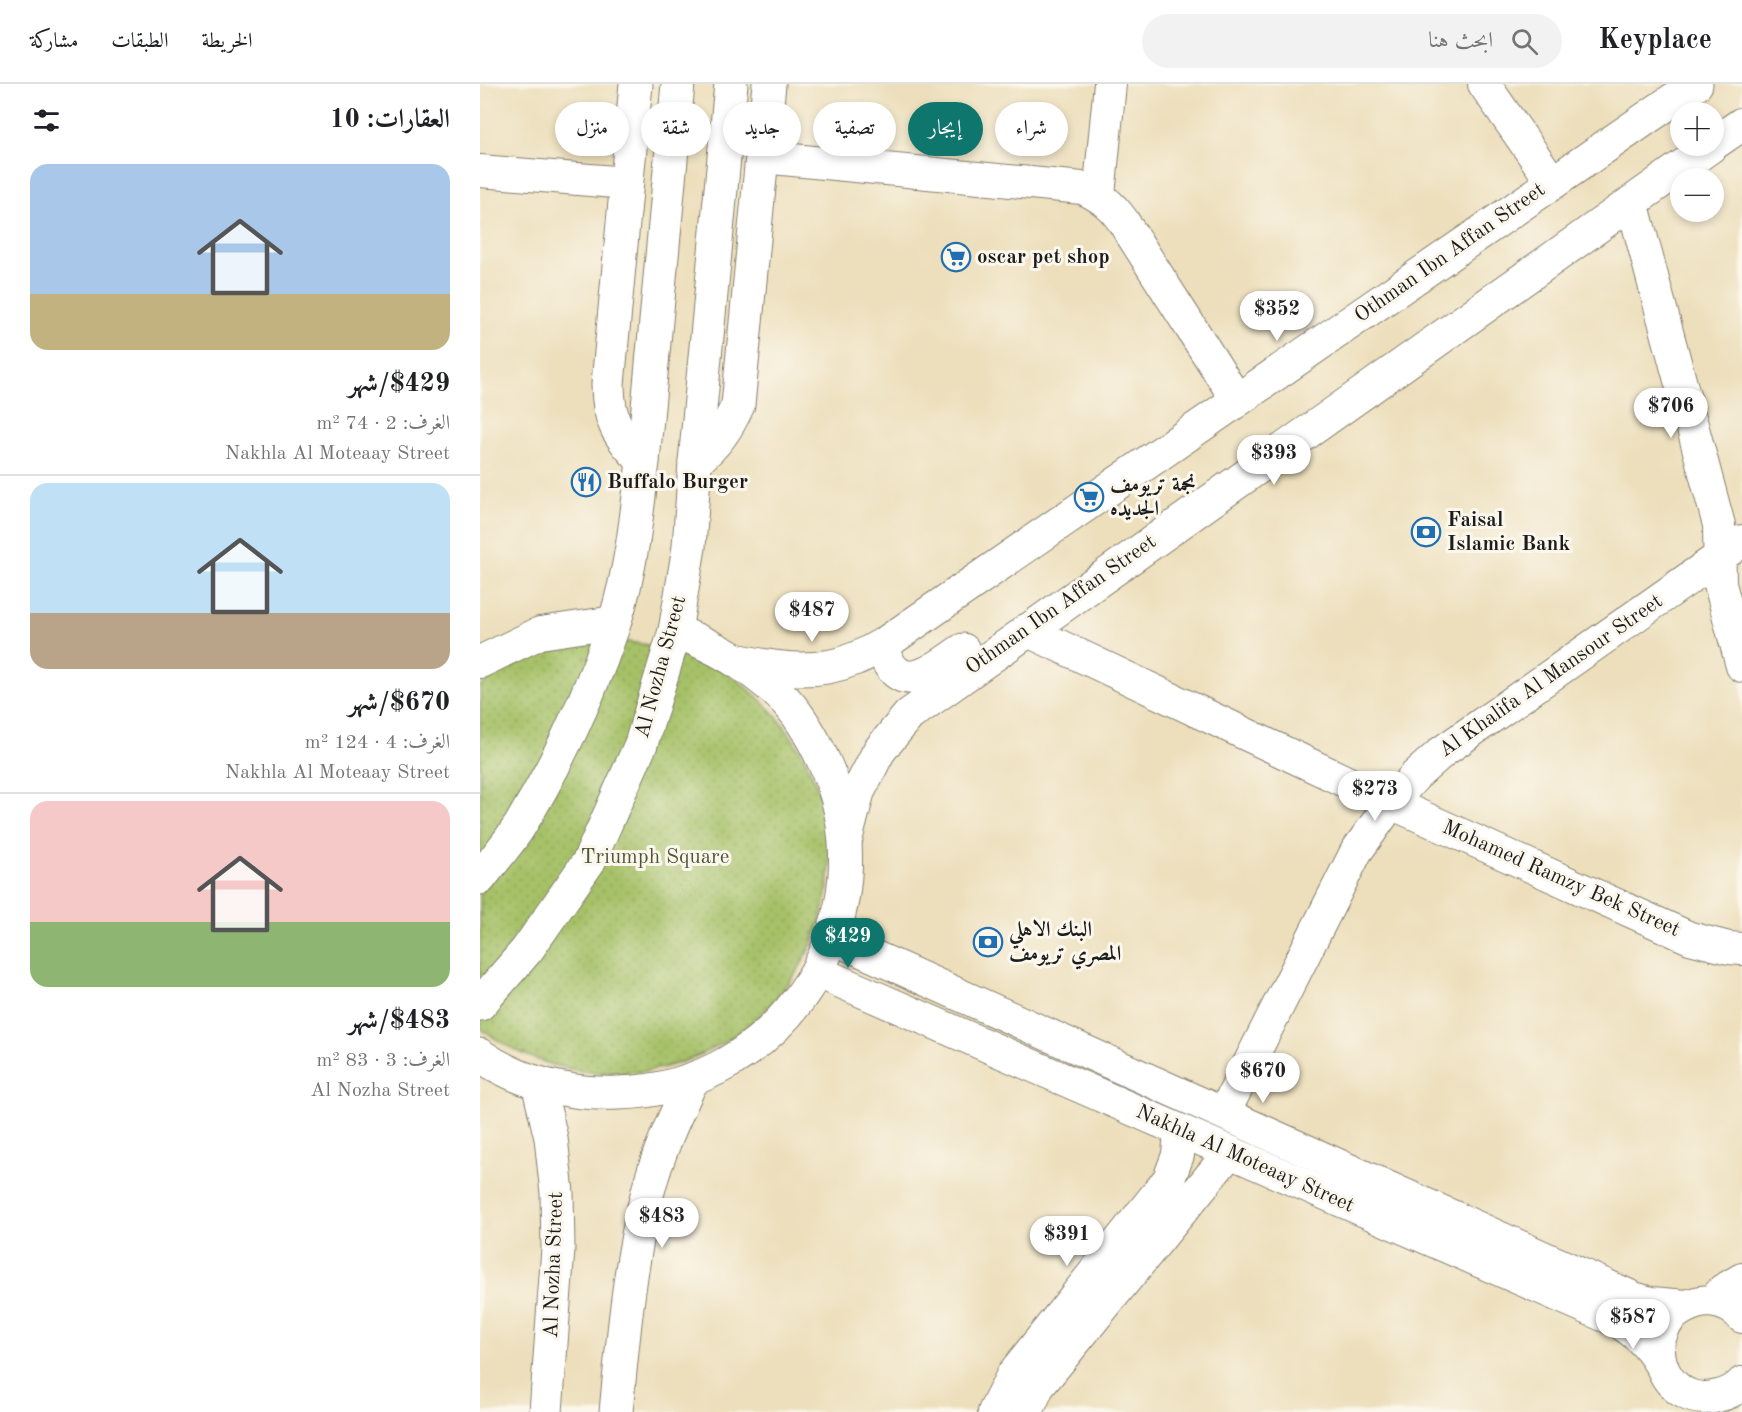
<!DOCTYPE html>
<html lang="ar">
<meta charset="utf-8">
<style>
body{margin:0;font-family:"Old Standard TT",Amiri,serif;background:#f2f2f2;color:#202124;direction:rtl;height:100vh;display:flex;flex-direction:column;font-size:22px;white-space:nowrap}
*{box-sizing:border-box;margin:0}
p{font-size:20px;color:#757577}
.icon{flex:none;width:33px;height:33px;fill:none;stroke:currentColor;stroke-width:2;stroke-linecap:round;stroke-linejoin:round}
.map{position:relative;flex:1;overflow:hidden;direction:ltr}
.drawer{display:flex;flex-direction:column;background:#fff;width:480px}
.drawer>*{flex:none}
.top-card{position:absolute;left:18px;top:18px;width:570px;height:54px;direction:rtl;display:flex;gap:12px}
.fabs{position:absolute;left:1190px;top:18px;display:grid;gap:12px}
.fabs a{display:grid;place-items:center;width:54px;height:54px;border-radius:50%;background:#fff;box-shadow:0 3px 9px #0003;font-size:30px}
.price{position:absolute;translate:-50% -51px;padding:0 14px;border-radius:21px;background:#fff;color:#222;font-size:20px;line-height:39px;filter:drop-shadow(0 2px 3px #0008)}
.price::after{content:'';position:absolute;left:50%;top:36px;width:18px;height:14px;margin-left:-9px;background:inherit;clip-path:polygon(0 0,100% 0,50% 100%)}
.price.current{background:#0f766e;color:#fff}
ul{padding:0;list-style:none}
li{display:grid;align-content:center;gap:12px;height:318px;padding:0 30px}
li+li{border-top:2px solid #e0e0e0}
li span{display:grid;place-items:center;height:186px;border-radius:18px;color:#555}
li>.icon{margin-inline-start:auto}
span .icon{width:108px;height:108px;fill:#fffc;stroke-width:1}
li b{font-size:26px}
h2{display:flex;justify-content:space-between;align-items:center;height:72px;padding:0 30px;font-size:26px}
.chip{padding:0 21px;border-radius:27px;background:#fff;box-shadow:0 3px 9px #0003;font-size:21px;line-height:54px}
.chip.current{background:#0f766e;color:#fff}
header{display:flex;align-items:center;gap:36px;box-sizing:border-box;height:84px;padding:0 30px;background:#fff;border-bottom:2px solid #e0e0e0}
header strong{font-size:28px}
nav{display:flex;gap:33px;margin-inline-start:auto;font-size:21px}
.search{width:420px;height:54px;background:#f2f2f2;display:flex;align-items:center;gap:15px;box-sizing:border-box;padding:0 21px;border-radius:33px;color:#757577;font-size:22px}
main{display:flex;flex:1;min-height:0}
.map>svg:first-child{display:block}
.garden{fill:url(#garden-dots);stroke:#616e42;stroke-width:1.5}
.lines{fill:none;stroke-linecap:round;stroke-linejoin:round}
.minor-casing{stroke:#847e6c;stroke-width:34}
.major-casing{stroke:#847e6c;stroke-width:35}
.minor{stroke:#fff;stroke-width:32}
.major{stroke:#fff;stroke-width:33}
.labels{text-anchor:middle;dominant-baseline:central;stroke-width:6;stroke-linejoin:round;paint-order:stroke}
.street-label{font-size:21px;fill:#1c1c1c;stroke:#fbf7ec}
.poi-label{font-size:21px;font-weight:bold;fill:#1c1c1c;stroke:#fbf7ec;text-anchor:start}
.park-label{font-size:21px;fill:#4c5636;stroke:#fbf7ec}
</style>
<header>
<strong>Keyplace</strong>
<div class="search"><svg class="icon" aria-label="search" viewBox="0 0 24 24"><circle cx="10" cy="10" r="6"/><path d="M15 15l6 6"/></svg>ابحث هنا</div>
<nav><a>الخريطة</a><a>الطبقات</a><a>مشاركة</a></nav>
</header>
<main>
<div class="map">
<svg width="1262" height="1328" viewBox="0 0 1262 1328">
<defs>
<pattern id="garden-dots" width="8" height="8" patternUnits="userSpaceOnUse" patternTransform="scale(1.5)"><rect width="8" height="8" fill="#a6c167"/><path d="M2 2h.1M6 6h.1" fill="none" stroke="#8ea559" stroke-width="1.8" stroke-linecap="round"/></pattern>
</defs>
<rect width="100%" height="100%" fill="#fbf7ec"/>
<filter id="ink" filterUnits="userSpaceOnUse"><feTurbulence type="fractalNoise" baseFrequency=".0167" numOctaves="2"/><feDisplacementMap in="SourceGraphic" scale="12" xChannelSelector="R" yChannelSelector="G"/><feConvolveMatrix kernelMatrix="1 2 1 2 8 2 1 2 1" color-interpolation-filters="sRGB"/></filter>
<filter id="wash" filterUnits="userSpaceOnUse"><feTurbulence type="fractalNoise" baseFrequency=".008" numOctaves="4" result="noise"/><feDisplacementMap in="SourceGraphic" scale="24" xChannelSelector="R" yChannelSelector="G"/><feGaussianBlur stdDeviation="1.35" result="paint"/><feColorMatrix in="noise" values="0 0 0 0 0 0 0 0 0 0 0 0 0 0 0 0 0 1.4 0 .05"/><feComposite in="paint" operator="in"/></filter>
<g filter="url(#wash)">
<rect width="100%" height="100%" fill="#eddfbc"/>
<path class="garden" d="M 139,557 C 178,561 217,569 250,591 C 369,673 386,838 276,935 C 239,967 193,987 144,989 C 91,991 42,976 0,944 L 0,602 C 49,568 80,560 139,557 Z"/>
</g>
<g filter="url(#ink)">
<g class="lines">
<g class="minor-casing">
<g id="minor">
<path d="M 1004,0 L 1073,99"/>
<path d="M 282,73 L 602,104 C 620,112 631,120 643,137 L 757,316"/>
<path d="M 0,87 L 147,99"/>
<path d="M 619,111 L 630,0"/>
<path d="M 1152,118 L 1239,441 L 1240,500 L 1262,582"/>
<path d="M 546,546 L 911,719 L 1210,854 L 1249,864 L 1262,865"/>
<path d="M 0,578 L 60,549 L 134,538"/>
<path d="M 353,854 L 1154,1214 L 1171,1219 L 1207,1222"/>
<path d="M 338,888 L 1139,1238 C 1157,1250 1169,1261 1180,1280"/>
<path d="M 744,1029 L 876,768 L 911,719 L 935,692 L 962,668 L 1262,457"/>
<path d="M 1234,1217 L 1243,1206 L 1262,1195"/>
<path d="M 1262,1233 C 1251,1220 1232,1214 1216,1219 C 1151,1238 1180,1328 1238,1312 C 1247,1310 1256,1306 1262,1299"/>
<path d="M 514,1328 L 533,1290 L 689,1095 L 698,1071 L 700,1047"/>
<path d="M 547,1328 L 558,1303 L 750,1068"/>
</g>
</g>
<g class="major-casing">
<g id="major">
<path d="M 156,0 L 128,300 C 128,336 138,352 163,377"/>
<path d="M 1233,60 L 1262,40"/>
<path d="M 215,378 C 236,360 246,347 258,321 L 289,0"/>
<path d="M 407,558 C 405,568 405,577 413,585 C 433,607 464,578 483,566"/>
<path d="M 260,577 C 298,585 337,591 374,575 C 386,571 396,564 407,558 L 1216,0"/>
<path d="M 366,754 L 378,708 L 399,667 L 429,631 L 1231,62"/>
<path d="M 0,794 C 13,777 27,761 39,743 C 78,679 110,611 134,540 C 151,487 157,432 163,377 L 198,0"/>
<path d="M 0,920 L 47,866 L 109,777 L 161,660 L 195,547 L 209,463 L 215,378 L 251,0"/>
<path d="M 0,971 C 40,999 90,1011 138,1009 C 305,1005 414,830 344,678 C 333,654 319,628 299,610 C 267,580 236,563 195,547"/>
<path d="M 58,999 L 71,1054 L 77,1109 L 78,1165 L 66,1328"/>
<path d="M 136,1328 C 143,1256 149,1181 167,1111 C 177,1071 194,1034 212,996"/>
</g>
</g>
<use href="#minor" class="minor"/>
<use href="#major" class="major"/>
</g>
</g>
<defs>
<g id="supermarket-ring" transform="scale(1.5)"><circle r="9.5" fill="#fbf7ec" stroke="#1f6fb2" stroke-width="1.5"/><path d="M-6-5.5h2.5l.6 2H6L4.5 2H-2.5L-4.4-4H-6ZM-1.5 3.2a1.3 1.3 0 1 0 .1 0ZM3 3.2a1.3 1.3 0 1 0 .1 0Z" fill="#1f6fb2"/></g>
<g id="restaurant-ring" transform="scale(1.5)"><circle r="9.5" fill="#fbf7ec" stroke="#1f6fb2" stroke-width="1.5"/><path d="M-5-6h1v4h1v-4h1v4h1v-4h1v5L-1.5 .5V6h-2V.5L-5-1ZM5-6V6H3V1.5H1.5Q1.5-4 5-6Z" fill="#1f6fb2"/></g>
<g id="bank-ring" transform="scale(1.5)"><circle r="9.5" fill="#fbf7ec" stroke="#1f6fb2" stroke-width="1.5"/><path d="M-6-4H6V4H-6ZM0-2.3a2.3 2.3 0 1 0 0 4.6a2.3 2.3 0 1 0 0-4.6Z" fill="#1f6fb2"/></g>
</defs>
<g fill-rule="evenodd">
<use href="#supermarket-ring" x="476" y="173"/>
<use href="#restaurant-ring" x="106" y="398"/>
<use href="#supermarket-ring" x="609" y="413"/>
<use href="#bank-ring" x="946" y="448"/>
<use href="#bank-ring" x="508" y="858"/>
</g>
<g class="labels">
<g class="street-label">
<text transform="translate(970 169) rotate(-35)">Othman Ibn Affan Street</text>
<text transform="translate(581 521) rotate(-35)">Othman Ibn Affan Street</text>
<text transform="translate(181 583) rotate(-75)">Al Nozha Street</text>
<text transform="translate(1071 592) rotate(-35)">Al Khalifa Al Mansour Street</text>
<text transform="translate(1081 795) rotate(24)">Mohamed Ramzy Bek Street</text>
<text transform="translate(765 1075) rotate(24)">Nakhla Al Moteaay Street</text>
<text transform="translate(74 1181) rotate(-88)">Al Nozha Street</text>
</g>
<g class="poi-label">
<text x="497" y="173">oscar pet shop</text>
<text x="127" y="398">Buffalo Burger</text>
<text x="630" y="401">نجمة تريومف<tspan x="630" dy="24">الجديده</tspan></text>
<text x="967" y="436">Faisal<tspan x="967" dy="24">Islamic Bank</tspan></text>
<text x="529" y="846">البنك الاهلي<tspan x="529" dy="24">المصري تريومف</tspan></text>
</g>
<g class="park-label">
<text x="175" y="773">Triumph Square</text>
</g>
</g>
</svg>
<div class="fabs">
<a>+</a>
<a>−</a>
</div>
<b class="price" style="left:797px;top:258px">$352</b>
<b class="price" style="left:1191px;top:355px">$706</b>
<b class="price" style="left:794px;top:402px">$393</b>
<b class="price" style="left:332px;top:559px">$487</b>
<b class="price" style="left:895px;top:738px">$273</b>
<b class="price current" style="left:368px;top:885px">$429</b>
<b class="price" style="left:783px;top:1020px">$670</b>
<b class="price" style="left:182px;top:1165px">$483</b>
<b class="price" style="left:587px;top:1183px">$391</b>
<b class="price" style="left:1153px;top:1266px">$587</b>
<div class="top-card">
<a class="chip">شراء</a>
<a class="chip current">إيجار</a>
<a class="chip">تصفية</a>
<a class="chip">جديد</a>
<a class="chip">شقة</a>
<a class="chip">منزل</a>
</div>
</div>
<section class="drawer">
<h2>العقارات: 10<svg class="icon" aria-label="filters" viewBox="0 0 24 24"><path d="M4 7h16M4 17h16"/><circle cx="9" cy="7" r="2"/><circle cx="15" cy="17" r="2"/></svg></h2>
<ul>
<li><span style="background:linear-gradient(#a9c7e8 70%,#c2b280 0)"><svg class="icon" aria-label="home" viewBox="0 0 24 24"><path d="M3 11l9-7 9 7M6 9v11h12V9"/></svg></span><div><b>$429/شهر</b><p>الغرف: 2 · 74 m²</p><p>Nakhla Al Moteaay Street</p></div></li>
<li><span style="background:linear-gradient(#bfe0f5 70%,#b9a48a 0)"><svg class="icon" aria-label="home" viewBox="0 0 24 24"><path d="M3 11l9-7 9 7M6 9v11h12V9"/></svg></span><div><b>$670/شهر</b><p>الغرف: 4 · 124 m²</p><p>Nakhla Al Moteaay Street</p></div></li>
<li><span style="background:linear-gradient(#f6c9c9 65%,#8fb573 0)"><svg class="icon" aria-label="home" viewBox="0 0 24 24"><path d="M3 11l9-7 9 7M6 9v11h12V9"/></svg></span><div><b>$483/شهر</b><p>الغرف: 3 · 83 m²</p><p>Al Nozha Street</p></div></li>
</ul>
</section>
</main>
